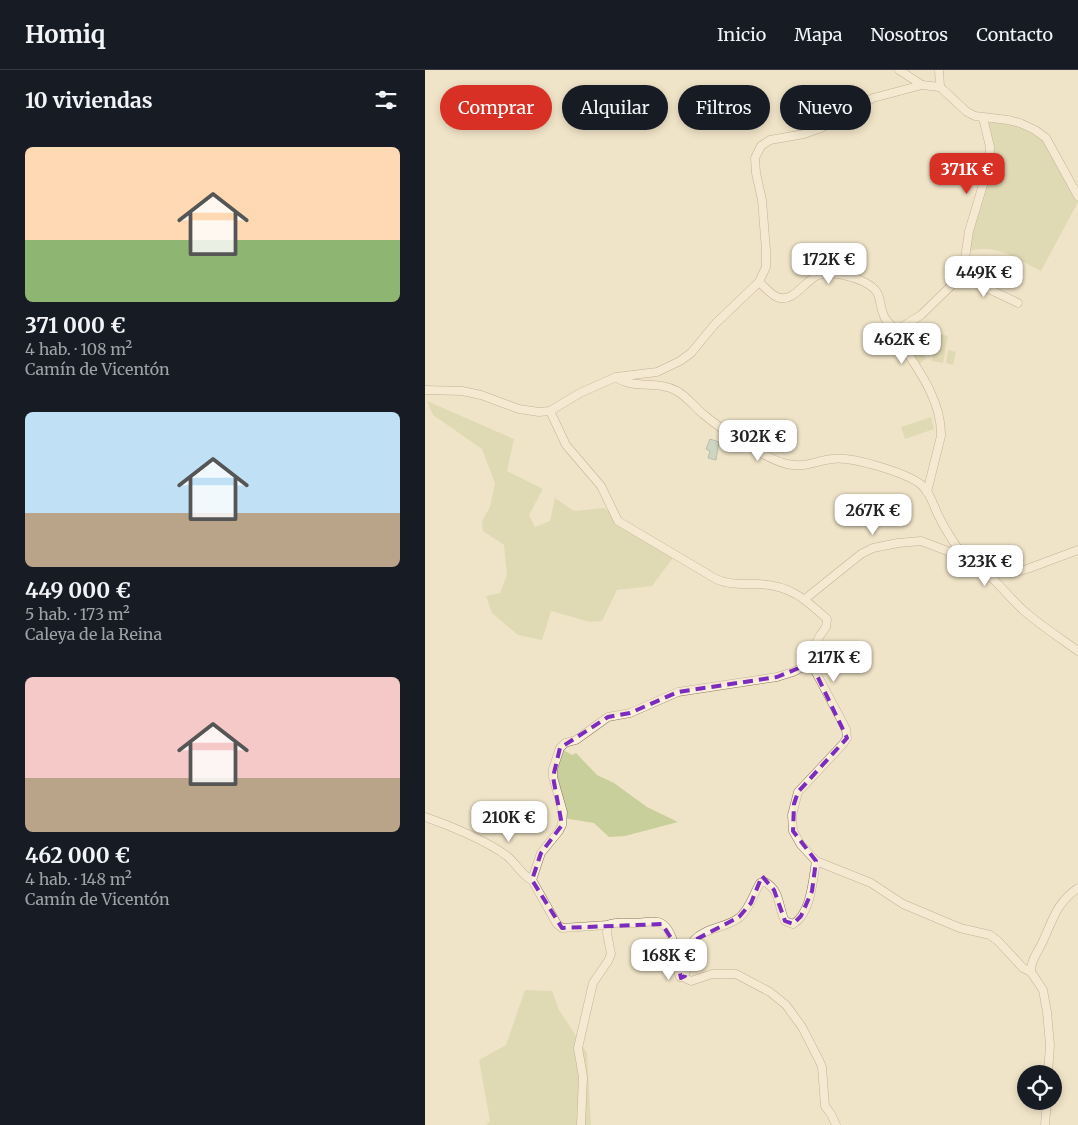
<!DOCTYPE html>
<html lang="es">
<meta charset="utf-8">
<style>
body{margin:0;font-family:Merriweather,serif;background:#20242c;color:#f1f3f6;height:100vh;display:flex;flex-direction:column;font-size:19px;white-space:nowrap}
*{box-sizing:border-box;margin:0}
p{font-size:16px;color:#9ea1a6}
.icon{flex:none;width:28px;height:28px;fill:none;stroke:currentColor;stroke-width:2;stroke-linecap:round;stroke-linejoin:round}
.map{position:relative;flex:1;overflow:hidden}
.sheet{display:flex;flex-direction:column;background:#171b24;width:425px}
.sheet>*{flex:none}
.guide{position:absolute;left:15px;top:15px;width:475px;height:45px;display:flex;gap:10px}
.buttons{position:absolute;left:592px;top:995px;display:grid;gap:10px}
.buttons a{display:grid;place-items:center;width:45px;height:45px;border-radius:50%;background:#171b24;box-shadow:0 2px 8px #0003;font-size:25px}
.price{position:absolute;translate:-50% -42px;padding:0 11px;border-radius:10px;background:#fff;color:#222;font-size:16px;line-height:32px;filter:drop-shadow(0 1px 2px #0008)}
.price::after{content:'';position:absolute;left:50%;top:30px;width:15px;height:11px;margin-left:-8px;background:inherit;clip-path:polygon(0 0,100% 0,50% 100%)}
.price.selected{background:#d93025;color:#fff}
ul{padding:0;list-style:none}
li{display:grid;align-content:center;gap:10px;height:265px;padding:0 25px}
li span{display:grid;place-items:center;height:155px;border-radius:8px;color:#555}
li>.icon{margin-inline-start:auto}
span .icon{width:90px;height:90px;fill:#fffc;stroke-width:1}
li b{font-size:21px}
h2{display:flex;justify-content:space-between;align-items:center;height:60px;padding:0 25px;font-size:21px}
.tag{padding:0 18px;border-radius:22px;background:#171b24;box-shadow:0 2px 8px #0003;font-size:18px;line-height:45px}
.tag.selected{background:#d93025;color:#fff}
header{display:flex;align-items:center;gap:30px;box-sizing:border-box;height:70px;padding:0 25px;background:#171b24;border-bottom:1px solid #363941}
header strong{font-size:24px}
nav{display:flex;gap:28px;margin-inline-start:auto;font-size:18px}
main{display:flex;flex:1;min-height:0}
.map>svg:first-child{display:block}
.green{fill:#c9cf9b}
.water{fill:#a9c4bc;stroke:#6f938a}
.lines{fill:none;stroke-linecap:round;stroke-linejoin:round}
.minor-casing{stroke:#8d765c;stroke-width:9}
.minor{stroke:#faf1dc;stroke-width:8}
.marked{fill:none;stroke:#7b2cbf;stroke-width:4;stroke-dasharray:10 6;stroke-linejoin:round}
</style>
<header>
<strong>Homiq</strong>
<nav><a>Inicio</a><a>Mapa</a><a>Nosotros</a><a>Contacto</a></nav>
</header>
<main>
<section class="sheet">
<h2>10 viviendas<svg class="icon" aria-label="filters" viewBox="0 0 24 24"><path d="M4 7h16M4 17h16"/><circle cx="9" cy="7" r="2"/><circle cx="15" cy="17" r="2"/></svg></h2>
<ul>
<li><span style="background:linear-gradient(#ffd9b3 60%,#8fb573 0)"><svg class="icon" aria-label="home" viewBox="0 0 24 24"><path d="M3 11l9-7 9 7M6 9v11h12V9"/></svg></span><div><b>371 000 €</b><p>4 hab. · 108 m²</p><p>Camín de Vicentón</p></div></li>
<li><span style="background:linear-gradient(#bfe0f5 65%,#b9a48a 0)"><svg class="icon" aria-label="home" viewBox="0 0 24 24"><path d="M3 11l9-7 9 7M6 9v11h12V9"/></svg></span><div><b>449 000 €</b><p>5 hab. · 173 m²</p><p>Caleya de la Reina</p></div></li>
<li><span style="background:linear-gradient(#f6c9c9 65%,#b9a48a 0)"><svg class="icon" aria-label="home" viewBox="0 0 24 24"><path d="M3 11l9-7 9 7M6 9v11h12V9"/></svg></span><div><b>462 000 €</b><p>4 hab. · 148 m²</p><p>Camín de Vicentón</p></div></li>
</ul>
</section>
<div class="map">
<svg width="653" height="1055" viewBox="0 0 653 1055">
<rect width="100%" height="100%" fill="#f0e4c8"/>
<g class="green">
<path d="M 572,51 L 604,60 L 617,69 L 634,95 L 640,111 L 653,132 L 616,201 C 592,189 570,173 544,181 L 545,170 L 567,91 L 563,58 L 564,53 Z"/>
<path d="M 513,264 L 523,266 L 518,293 L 507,291 Z"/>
<path d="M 491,276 L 501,288 L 495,294 L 485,281 Z"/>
<path d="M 523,280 L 531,282 L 528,295 L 521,293 Z"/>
<path d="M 2,331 L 89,369 L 82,401 L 118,419 L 104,445 L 110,457 L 125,451 L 130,428 L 149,441 L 179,438 L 248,488 L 227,516 L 192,520 L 177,551 L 165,552 L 126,541 L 117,570 L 93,565 L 67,543 L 61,526 L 75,523 L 82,505 L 79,475 L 58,461 L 57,451 L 65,437 L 70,413 L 57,379 L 8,345 Z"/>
<path d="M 506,347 L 509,359 L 480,369 L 476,357 Z"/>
<path d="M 135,678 L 147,685 L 151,683 L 172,705 L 189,713 L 222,737 L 253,752 L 200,766 L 184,767 L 169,753 L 138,748 C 132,722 128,705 135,678 Z"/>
<path d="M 100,920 L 127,921 L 134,940 L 162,983 L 166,1055 L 61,1055 L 65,1051 L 54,990 L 81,975 Z"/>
</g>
<path class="water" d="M 285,369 L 294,372 L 291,390 L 283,388 L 285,381 L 281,379 Z"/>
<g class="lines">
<g class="minor-casing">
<g id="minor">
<path d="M 474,0 L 497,15"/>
<path d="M 514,0 L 515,17"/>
<path d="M 515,17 L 542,42 L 550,46 L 583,50 L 595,53 L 610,60 L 621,68 L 653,126"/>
<path d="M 536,206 L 593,233"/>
<path d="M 334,212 C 339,216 345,224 352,227 C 369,234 380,209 394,205 C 408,201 427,206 439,212 C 459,222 452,230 459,246 C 461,252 467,256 472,260"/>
<path d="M 191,307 C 208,320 233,310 252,321 C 262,327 269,336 278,344 C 296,359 340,389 362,394 C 381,398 389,391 407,389 C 426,386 478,402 494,413 C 504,420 508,434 513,445 C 520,459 532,478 542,490 C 547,495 555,497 561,502 C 574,514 585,528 598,540 C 615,555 635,568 653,581"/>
<path d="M 0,320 L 37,321 L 56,325 L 94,339 L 114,342 L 125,341 L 155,323 L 191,307 L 232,302 L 255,291 L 266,283 L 290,254 L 334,212 L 341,197 L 341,180 L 337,130 L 331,103 L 330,88 L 336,76 L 345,70 L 379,64 L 396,58 L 448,28 L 497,15 L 515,17"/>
<path d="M 125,341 L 141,375 L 176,416 L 193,451 L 291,509 C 304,515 319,514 333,514 C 365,515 380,529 402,549 L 401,557 C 393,567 387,579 386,593 L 421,659 L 422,668 L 418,674 L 373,722 L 367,745 L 368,761 L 376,775 L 391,791 L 446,813 L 478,834 L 535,858 L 565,865 L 573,871 L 598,898 L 606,902 L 618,920 L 622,942 L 625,975 L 623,1004"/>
<path d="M 502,422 L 516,366 C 517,329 490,295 471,266 L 472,260 L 496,245 L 533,209 L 538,202 L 544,161 L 564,95 L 565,77 L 558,48"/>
<path d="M 380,529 L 436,484 L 448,478 L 473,473 L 496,471 L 533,485 L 549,485 L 587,503 L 602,499 L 653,480"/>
<path d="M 0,747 C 24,755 62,771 82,786 C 92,794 96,805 107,810"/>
<path d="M 183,855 L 137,858 L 132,854 L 107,810 L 116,783 L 134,761 L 137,755 L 138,742 L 128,707 L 128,699 L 135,678 L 140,673 L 151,670 L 183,647 L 205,643 L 253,622 L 352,607 L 368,602 L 386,593"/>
<path d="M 606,902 C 605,891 613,882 617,873 C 628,850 631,833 653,818"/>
<path d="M 258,907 L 266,911 L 287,904 L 311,904 L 345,922 L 361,935 L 377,957 L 394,990 L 397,997 L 400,1036 L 406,1044 L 411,1055"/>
<path d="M 156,1055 L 158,1007 L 153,978 L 168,913 L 183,891 L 186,884 L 182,863 L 183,855 C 192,851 201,853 210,853 C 218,853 225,850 233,852 C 249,856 253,890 254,904 L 255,907 L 258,907 C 266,897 260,881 269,870 C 281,857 302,858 315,847 C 325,838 328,825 335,813 L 340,812 C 356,821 353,837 360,851 L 368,854 C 386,844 388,809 391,791"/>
<path d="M 620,1055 L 622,1031"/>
</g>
</g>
<use href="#minor" class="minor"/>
</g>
<path d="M0 0H653V1055H0ZM 386,593 L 422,668 L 373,722 L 369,734 L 368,761 L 391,791 L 387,821 L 376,846 L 368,854 L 360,851 L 349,820 L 337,806 L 326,833 L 314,847 L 270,870 L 260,906 L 256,908 L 248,871 L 237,854 L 137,858 L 107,810 L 116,783 L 137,755 L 128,707 L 135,678 L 183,647 L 205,643 L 253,622 L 352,607 Z" fill="#f0e4c8" fill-opacity=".55" fill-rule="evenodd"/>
<path class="marked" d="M 386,593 L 422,668 L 373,722 L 369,734 L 368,761 L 391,791 L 387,821 L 376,846 L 368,854 L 360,851 L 349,820 L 337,806 L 326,833 L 314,847 L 270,870 L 260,906 L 256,908 L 248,871 L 237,854 L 137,858 L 107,810 L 116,783 L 137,755 L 128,707 L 135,678 L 183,647 L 205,643 L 253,622 L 352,607 Z"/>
</svg>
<div class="buttons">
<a><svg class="icon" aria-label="locate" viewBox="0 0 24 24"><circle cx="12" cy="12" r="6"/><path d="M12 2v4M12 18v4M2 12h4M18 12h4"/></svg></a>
</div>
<b class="price selected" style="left:542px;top:125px">371K €</b>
<b class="price" style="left:404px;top:215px">172K €</b>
<b class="price" style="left:559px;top:228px">449K €</b>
<b class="price" style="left:477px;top:295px">462K €</b>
<b class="price" style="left:333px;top:392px">302K €</b>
<b class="price" style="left:448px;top:466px">267K €</b>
<b class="price" style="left:560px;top:517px">323K €</b>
<b class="price" style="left:409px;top:613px">217K €</b>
<b class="price" style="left:84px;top:773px">210K €</b>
<b class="price" style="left:244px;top:911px">168K €</b>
<div class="guide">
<a class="tag selected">Comprar</a>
<a class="tag">Alquilar</a>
<a class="tag">Filtros</a>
<a class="tag">Nuevo</a>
</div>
</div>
</main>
